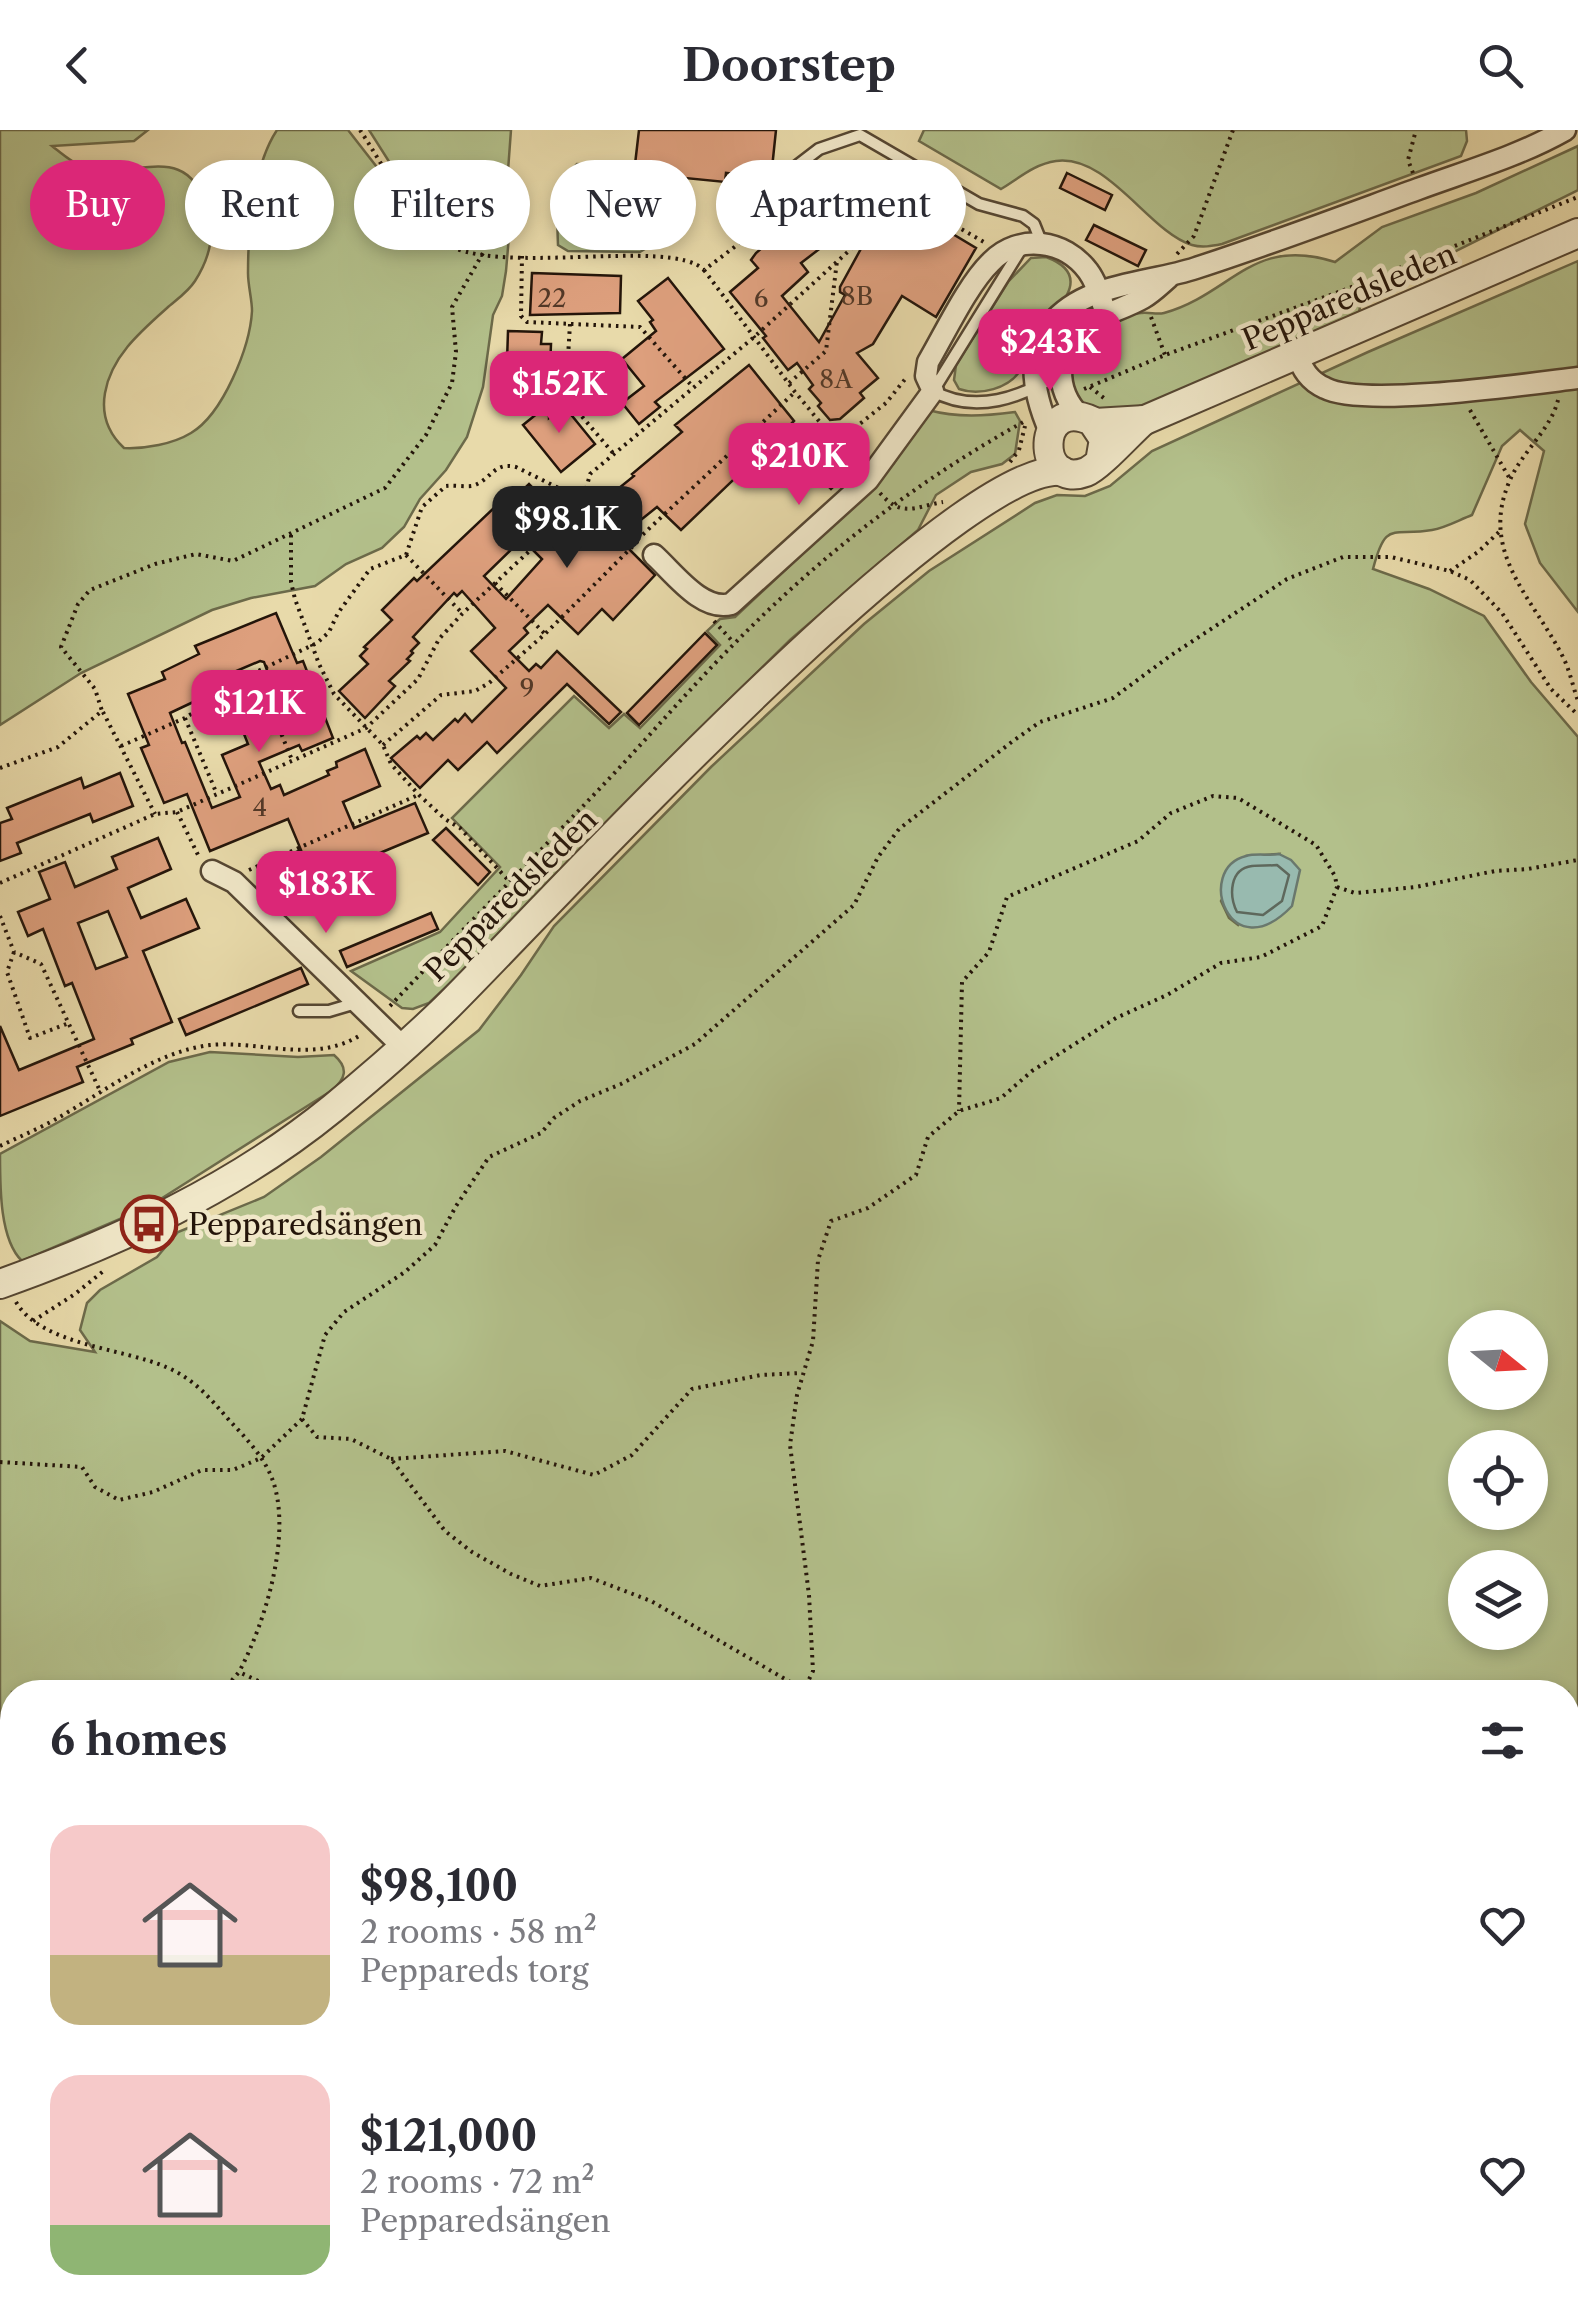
<!DOCTYPE html>
<meta charset="utf-8">
<style>
body{margin:0;font-family:"Libre Caslon Text",serif;background:#f2f2f3;color:#2b2b33;height:100vh;display:flex;flex-direction:column;font-size:38px;white-space:nowrap}
*{box-sizing:border-box;margin:0}
p{font-size:32px;color:#7c7c81}
.icon{flex:none;width:55px;height:55px;fill:none;stroke:currentColor;stroke-width:2;stroke-linecap:round;stroke-linejoin:round}
.map{position:relative;flex:1;overflow:hidden}
.details{position:absolute;left:0px;top:1550px;width:1580px;height:642px;display:flex;flex-direction:column;background:#fff;border-radius:40px 40px 0 0;box-shadow:0 5px 15px #0003}
.details>*{flex:none}
.guide{position:absolute;left:30px;top:30px;width:1000px;height:90px;display:flex;gap:20px}
.needle{width:65px;rotate:108deg}
.tools{position:absolute;left:1448px;top:1180px;display:grid;gap:20px}
.tools a{display:grid;place-items:center;width:100px;height:100px;border-radius:50%;background:#fff;box-shadow:0 5px 15px #0003;font-size:50px}
.price{position:absolute;translate:-50% -85px;padding:0 22px;border-radius:20px;background:#db2777;color:#fff;font-size:32px;line-height:65px;filter:drop-shadow(0 2px 5px #0008)}
.price::after{content:'';position:absolute;left:50%;top:60px;width:30px;height:22px;margin-left:-15px;background:inherit;clip-path:polygon(0 0,100% 0,50% 100%)}
.price.active{background:#222;color:#fff}
ul{padding:0;list-style:none}
li{display:flex;align-items:center;gap:30px;height:250px;padding:0 50px}
li span{display:grid;place-items:center;flex:none;width:280px;height:200px;border-radius:30px;color:#555}
li>.icon{margin-inline-start:auto}
span .icon{width:120px;height:120px;fill:#fffc;stroke-width:1}
li b{font-size:42px}
h2{display:flex;justify-content:space-between;align-items:center;height:120px;padding:0 50px;font-size:42px}
.pill{padding:0 35px;border-radius:45px;background:#fff;box-shadow:0 5px 15px #0003;font-size:35px;line-height:90px}
.pill.active{background:#db2777;color:#fff}
header{display:flex;justify-content:space-between;align-items:center;height:130px;padding:0 50px;background:#fff;font-size:45px;font-weight:700}
.map>svg:first-child{display:block}
.green{fill:#b3c08b;stroke:#6c6a4a;stroke-width:2.5;fill-rule:evenodd}
.water{fill:#98baaf;stroke:#6a786d;stroke-width:2.5}
.lines{fill:none;stroke-linecap:round;stroke-linejoin:round}
.shore{stroke:#5e685c;stroke-width:2.5}
.building{fill:#dd9f7d;stroke:#24150a;stroke-width:2.5;fill-rule:evenodd}
.service-casing{stroke:#554632;stroke-width:15}
.minor-casing{stroke:#554632;stroke-width:25}
.tertiary-casing{stroke:#554632;stroke-width:32}
.motorway-casing{stroke:#24150a;stroke-width:42}
.path{stroke:#24150a;stroke-width:4;stroke-dasharray:2.5 5;stroke-linecap:butt}
.service{stroke:#f0e7c8;stroke-width:10}
.minor{stroke:#f0e7c8;stroke-width:20}
.tertiary{stroke:#f0e7c8;stroke-width:28}
.motorway{stroke:#e8daaa;stroke-width:38}
.rail{stroke:#24150a;stroke-width:5;stroke-dasharray:18 18;stroke-linecap:butt}
.labels{text-anchor:middle;dominant-baseline:central;stroke-width:9;stroke-linejoin:round;paint-order:stroke}
.number-label{font-size:25px;fill:#523827}
.street-label{font-size:30px;fill:#24150a;stroke:#f0e7c8}
.poi-label{font-size:30px;fill:#24150a;stroke:#f0e7c8;text-anchor:start}
</style>
<header><svg class="icon" aria-label="back" viewBox="0 0 24 24"><path d="M15 5l-7 7 7 7"/></svg>Doorstep<svg class="icon" aria-label="search" viewBox="0 0 24 24"><circle cx="10" cy="10" r="6"/><path d="M15 15l6 6"/></svg></header>
<div class="map">
<svg width="1578" height="2191" viewBox="0 0 1578 2191">
<rect width="100%" height="100%" fill="#e8daaa"/>
<filter id="stains"><feTurbulence type="fractalNoise" baseFrequency=".002" numOctaves="4"/><feColorMatrix values="0 0 0 0 .2 0 0 0 0 .09 0 0 0 0 .02 0 0 0 .5 -.17"/></filter>
<radialGradient id="worn" r=".72"><stop offset=".6" stop-color="#630" stop-opacity="0"/><stop offset="1" stop-color="#630" stop-opacity=".3"/></radialGradient>
<g class="green">
<path d="M 0,0 L 148,0 L 134,11 L 52,16 C 61,23 73,34 84,37 C 136,52 185,7 208,79 C 216,105 209,129 195,151 C 188,162 176,170 167,178 C 140,202 111,227 105,263 C 101,286 108,303 124,318 C 145,319 173,314 191,303 C 223,284 250,217 252,181 C 252,169 248,156 248,143 C 248,100 253,36 277,0 L 348,0 L 387,50 L 402,52 L 369,0 L 511,0 L 508,41 L 519,82 L 514,88 L 502,87 L 509,106 L 506,141 L 502,166 L 493,185 L 483,257 L 467,307 L 446,340 L 420,369 L 404,397 L 382,418 L 346,434 L 315,456 L 251,468 L 212,480 L 81,543 L 0,595 Z"/>
<path d="M 924,0 L 1466,0 L 1467,11 L 1461,26 L 1222,114 C 1212,116 1202,118 1192,115 C 1149,102 1108,24 1056,31 C 1034,34 1018,49 1001,59 L 919,11 Z"/>
<path d="M 1578,16 L 1578,60 L 1440,129 L 1363,163 L 1359,182 L 1122,286 C 1075,286 1048,242 1086,210 C 1100,199 1124,184 1141,183 C 1150,182 1157,185 1164,183 C 1232,164 1252,105 1335,132 L 1382,97 L 1476,63 Z"/>
<path d="M 577,34 C 606,34 645,54 663,74 C 662,95 660,112 640,122 L 568,121 L 558,115 C 557,85 554,56 577,34 Z"/>
<path d="M 1046,127 C 1100,147 1051,184 1032,210 C 1026,219 1025,229 1021,239 C 1010,259 979,266 959,259 L 954,250 L 956,235 L 1008,152 L 1031,128 Z"/>
<path d="M 1578,131 L 1578,482 L 1540,433 L 1525,394 L 1544,321 L 1520,300 L 1502,316 L 1472,385 C 1459,390 1445,398 1432,400 C 1392,407 1386,389 1373,439 L 1429,459 L 1484,486 L 1531,552 L 1578,607 L 1578,1714 L 1568,1716 L 1568,1562 L 12,1562 L 12,1916 L 0,1913 L 0,1191 L 30,1211 L 95,1222 L 80,1200 L 87,1173 L 100,1160 L 157,1127 L 178,1102 L 264,1067 L 321,1027 L 479,900 L 521,845 L 554,796 L 711,637 L 864,494 L 929,441 L 1035,373 L 1057,365 L 1085,366 L 1110,356 L 1152,321 L 1368,222 ZM 1279,724 L 1238,795 L 1229,788 L 1221,771 L 1246,726 ZM 1465,1198 L 1530,1198 L 1530,1262 L 1465,1262 ZM 1465,1318 L 1530,1318 L 1530,1382 L 1465,1382 ZM 1465,1438 L 1530,1438 L 1530,1502 L 1465,1502 Z"/>
<path d="M 928,280 C 958,288 985,286 1015,282 L 1020,291 L 1015,324 L 1002,334 L 971,342 L 936,365 L 918,400 L 790,510 L 668,630 L 476,829 L 429,873 L 413,879 L 402,878 L 351,841 L 440,802 L 500,737 L 452,688 L 574,566 L 609,598 L 624,584 L 640,598 L 720,515 L 707,501 L 720,489 L 735,487 L 858,372 L 894,333 Z"/>
<path d="M 210,922 L 298,927 L 334,925 C 349,938 346,949 331,961 L 148,1077 L 22,1131 C 0,1110 0,1059 0,1024 L 169,932 Z"/>
<path d="M 0,2073 L 12,2080 L 12,2180 L 123,2180 L 140,2191 L 0,2191 Z"/>
</g>
<path class="water" d="M 1279,724 L 1291,730 L 1300,740 L 1292,776 C 1230,841 1194,739 1246,726 C 1256,723 1269,726 1279,724 Z"/>
<g class="lines">
<path class="shore" d="M 1277,735 L 1289,745 L 1282,771 L 1263,785 L 1237,782 C 1229,766 1229,739 1252,736 C 1260,735 1269,736 1277,735 Z"/>
</g>
<g class="building">
<path d="M 639,0 L 776,0 L 771,48 L 726,43 L 725,52 L 634,43 Z"/>
<path d="M 1067,43 L 1112,65 L 1105,80 L 1060,58 Z"/>
<path d="M 819,69 L 824,75 L 828,71 L 868,76 L 884,95 L 889,91 L 892,95 L 911,79 L 976,118 L 936,187 L 902,166 L 873,214 L 857,223 L 878,248 L 860,263 L 864,268 L 840,289 L 830,290 L 818,276 L 821,273 L 809,259 L 813,255 L 797,233 L 788,240 L 763,208 L 766,206 L 730,162 L 758,138 L 751,130 L 756,123 ZM 848,97 L 863,115 L 840,157 L 840,162 L 845,165 L 819,212 L 782,166 L 808,142 L 801,133 Z"/>
<path d="M 1094,95 L 1146,120 L 1138,136 L 1086,110 Z"/>
<path d="M 532,143 L 621,146 L 620,183 L 530,185 Z"/>
<path d="M 668,148 L 724,219 L 655,272 L 660,277 L 639,294 L 622,273 L 644,256 L 622,229 L 656,201 L 650,192 L 653,190 L 638,171 Z"/>
<path d="M 508,201 L 542,202 L 541,214 L 551,214 L 549,263 L 506,262 Z"/>
<path d="M 749,235 L 794,291 L 791,294 L 822,325 L 826,321 L 841,337 L 837,340 L 843,347 L 831,359 L 779,306 L 681,400 L 657,377 L 642,389 L 638,384 L 614,404 L 655,445 L 613,490 L 602,479 L 578,504 L 548,475 L 524,498 L 528,503 L 509,521 L 529,541 L 536,534 L 541,538 L 557,521 L 621,582 L 609,594 L 567,554 L 497,623 L 487,612 L 458,640 L 448,630 L 420,658 L 391,628 L 417,606 L 420,609 L 426,603 L 433,610 L 455,589 L 458,592 L 465,584 L 472,592 L 506,558 L 471,521 L 495,498 L 462,461 L 457,466 L 454,463 L 413,507 L 419,513 L 411,521 L 413,523 L 407,529 L 410,531 L 389,551 L 395,556 L 365,588 L 339,561 L 368,534 L 360,526 L 367,519 L 364,517 L 392,490 L 382,480 L 414,448 L 417,451 L 496,376 L 501,381 L 529,354 L 575,401 L 581,394 L 583,396 L 606,375 L 603,371 L 634,346 L 632,344 L 682,302 L 675,295 ZM 522,409 L 542,429 L 506,469 L 484,446 Z"/>
<path d="M 549,274 L 549,288 L 564,276 L 595,314 L 561,342 L 523,295 Z"/>
<path d="M 276,483 L 297,533 L 303,531 L 333,608 L 302,621 L 299,615 L 259,632 L 271,659 L 280,655 L 284,665 L 329,645 L 327,641 L 337,637 L 336,632 L 365,619 L 380,656 L 343,672 L 354,698 L 415,673 L 428,703 L 274,767 L 262,737 L 301,720 L 288,689 L 210,721 L 187,664 L 164,673 L 141,618 L 149,615 L 128,564 L 165,549 L 162,542 L 199,524 L 195,516 ZM 260,531 L 264,532 L 275,562 L 234,579 L 248,614 L 222,625 L 240,667 L 212,678 L 185,612 L 182,613 L 170,583 L 206,566 L 204,561 L 228,548 L 227,545 Z"/>
<path d="M 705,503 L 717,515 L 639,595 L 627,583 Z"/>
<path d="M 120,643 L 133,676 L 93,692 L 90,684 L 17,713 L 21,723 L 0,731 L 0,693 L 12,689 L 7,678 L 81,648 L 84,658 Z"/>
<path d="M 446,698 L 490,742 L 478,755 L 433,710 Z"/>
<path d="M 158,708 L 171,739 L 128,758 L 141,788 L 186,769 L 199,798 L 143,821 L 172,892 L 131,909 L 133,914 L 77,937 L 83,952 L 0,986 L 0,896 L 19,940 L 94,909 L 72,853 L 65,856 L 43,799 L 28,806 L 18,782 L 50,769 L 39,742 L 65,732 L 75,757 L 117,739 L 112,727 ZM 108,781 L 127,827 L 96,839 L 78,793 Z"/>
<path d="M 431,783 L 438,799 L 347,837 L 340,821 Z"/>
<path d="M 301,838 L 308,854 L 186,905 L 179,889 Z"/>
</g>
<g class="lines">
<g class="service-casing">
<g id="service">
<path d="M 789,42 L 819,19 L 860,5 L 979,74 L 1023,86 L 1034,94 L 1042,114"/>
<path d="M 1021,119 L 933,261 C 976,285 1021,267 1060,244"/>
<path d="M 299,881 L 329,881 L 356,873"/>
<path d="M 1568,1732 L 1578,1731"/>
<path d="M 0,2057 L 12,2065"/>
<path d="M 388,2180 L 463,2191"/>
<path d="M 665,2191 L 686,2180"/>
</g>
</g>
<g class="minor-casing">
<g id="minor">
<path d="M 1297,224 C 1302,239 1309,251 1325,258 C 1363,278 1528,254 1578,248"/>
<path d="M 1080,286 C 1054,260 1054,219 1085,196 C 1103,183 1124,179 1143,168 C 1152,163 1160,155 1168,148"/>
<path d="M 1050,302 C 1035,268 1024,226 1050,195 C 1085,152 1148,154 1196,138 C 1270,114 1344,86 1418,59 C 1467,41 1519,26 1565,0"/>
<path d="M 654,425 C 674,443 702,482 731,474 L 868,350 L 933,261 L 926,246 L 928,232 C 945,203 968,154 991,132 C 1019,103 1065,110 1088,141 C 1097,153 1101,169 1106,184"/>
<path d="M 212,741 L 234,752 L 404,918"/>
</g>
</g>
<g class="tertiary-casing">
<g id="tertiary">
<path d="M 1095,293 L 1145,290 L 1578,103"/>
<path d="M 1100,332 L 1104,309 L 1092,291 C 1035,264 1035,361 1086,342 C 1099,337 1131,301 1144,290"/>
<path d="M 0,1154 C 118,1112 235,1058 333,978 C 372,946 410,913 446,878 C 540,785 953,332 1062,341"/>
</g>
</g>
<g class="motorway-casing">
<g id="motorway">
<path d="M 0,1948 L 12,1951"/>
<path d="M 0,1994 L 12,1996"/>
<path d="M 1568,2085 L 1578,2084"/>
<path d="M 1568,2129 L 1578,2128"/>
</g>
</g>
<g class="path">
<path d="M 360,0 C 384,36 407,84 442,111 C 491,149 671,106 704,140 L 757,100 L 828,37"/>
<path d="M 827,36 L 868,46 L 984,112"/>
<path d="M 1413,43 L 1408,30 L 1416,0"/>
<path d="M 1177,124 L 1194,106 L 1233,0"/>
<path d="M 522,126 L 521,186 L 527,192 L 640,197 L 692,256"/>
<path d="M 704,140 L 795,262 L 857,337"/>
<path d="M 1151,187 L 1165,225"/>
<path d="M 570,194 L 566,261 L 573,276 L 613,323"/>
<path d="M 789,253 L 826,221 L 837,131"/>
<path d="M 1090,257 L 1105,269"/>
<path d="M 1084,259 L 1165,225 L 1344,160 L 1578,67"/>
<path d="M 1558,270 C 1551,299 1522,322 1510,350 C 1478,422 1533,468 1563,527 C 1570,541 1573,557 1578,571"/>
<path d="M 1470,280 L 1510,349"/>
<path d="M 837,312 L 886,273 L 906,248"/>
<path d="M 1010,332 L 1019,320 L 1025,296"/>
<path d="M 880,363 C 902,388 914,377 943,372"/>
<path d="M 291,405 L 291,452 L 295,469 L 319,534 L 334,564 L 383,615 L 391,634 L 419,665 L 445,689 L 460,698 L 509,751"/>
<path d="M 406,425 L 462,483"/>
<path d="M 1450,441 L 1478,422 L 1500,401"/>
<path d="M 495,453 L 544,503"/>
<path d="M 714,491 L 734,513"/>
<path d="M 256,542 L 292,630"/>
<path d="M 103,582 L 155,684"/>
<path d="M 185,588 L 216,662"/>
<path d="M 383,615 L 441,565 L 475,561 L 489,553 L 545,504 L 639,410"/>
<path d="M 121,616 L 185,588 L 256,542 L 317,513 L 329,502 L 338,483 L 370,439 L 406,425 L 422,377 L 446,356 C 454,355 465,357 472,356 C 491,351 493,331 516,337 L 601,379 L 638,409 L 795,262"/>
<path d="M 0,638 L 58,617 L 102,581 L 95,559 L 61,517 L 78,474 L 90,460 L 155,434 L 196,424 L 233,431 L 385,358 L 426,305 L 452,253 L 456,222 L 452,177 L 483,123"/>
<path d="M 177,682 L 199,727"/>
<path d="M 249,740 L 418,665"/>
<path d="M 0,753 L 155,684 L 177,682 L 366,598 L 418,549 L 439,509 L 462,484 L 583,371 L 590,344 L 753,208 L 906,69"/>
<path d="M 1337,757 L 1355,763 L 1416,757 L 1495,741 L 1528,739 L 1578,730"/>
<path d="M 0,786 L 14,822 L 41,834 L 101,963"/>
<path d="M 14,822 L 7,842 L 30,908 L 69,893"/>
<path d="M 390,876 C 461,801 534,728 605,653 C 649,607 689,559 734,514 C 821,425 918,350 1027,290"/>
<path d="M 0,1016 C 19,1007 38,999 56,989 C 104,962 154,922 210,915 C 260,910 315,935 362,904"/>
<path d="M 16,1172 C 41,1215 122,1218 166,1237 C 193,1248 210,1268 229,1290 C 246,1308 265,1328 273,1351 C 292,1406 265,1493 239,1542"/>
<path d="M 33,1191 L 75,1164 L 106,1139"/>
<path d="M 302,1289 L 317,1307 L 351,1309 L 391,1329 L 445,1401 L 472,1422 L 511,1444 L 540,1456 L 591,1448 L 651,1471 L 804,1560 L 813,1541 L 809,1465 L 790,1315 L 797,1265 L 813,1211 L 818,1130 L 831,1091 L 868,1078 L 916,1045 L 928,1007 L 959,981 L 1001,968 L 1032,941 L 1116,888 L 1167,865 L 1221,833 L 1261,827 L 1322,796 L 1337,757 L 1335,746 L 1316,715 L 1238,668 L 1213,666 L 1171,683 L 1138,711 L 1007,767 L 989,822 L 962,852 L 959,981"/>
<path d="M 391,1329 L 505,1321 L 594,1345 L 632,1325 L 692,1259 L 761,1245 L 802,1243"/>
<path d="M 0,1332 L 82,1337 L 95,1357 L 119,1370 L 153,1362 L 202,1340 L 233,1340 L 261,1328 L 302,1289 L 325,1205 L 344,1182 L 405,1142 L 435,1115 L 456,1076 L 489,1027 L 541,1003 L 554,988 L 580,971 L 621,954 L 695,914 L 854,775 L 878,727 L 899,699 L 1013,611 L 1040,592 L 1113,568 L 1170,526 L 1287,449 L 1343,427 L 1391,427 L 1450,441 L 1470,450 L 1502,483 L 1551,559 L 1578,585"/>
<path d="M 222,1562 L 239,1542 L 282,1562"/>
<path d="M 0,1631 L 12,1631"/>
<path d="M 1568,1764 L 1578,1756"/>
</g>
<use href="#service" class="service"/>
<use href="#minor" class="minor"/>
<use href="#tertiary" class="tertiary"/>
<use href="#motorway" class="motorway"/>
<path class="rail" d="M 1518,2191 L 1578,2186"/>
</g>
<defs>
<g id="bus-ring" transform="scale(2.875)"><circle r="9.5" fill="#f0e7c8" stroke="#8f2418" stroke-width="1.5"/><path d="M-5-6H5V4H4V6H2V4H-2V6H-4V4H-5ZM-3.5-4V0h7V-4ZM-3.5 1.2v1.5H-2V1.2ZM2 1.2v1.5H3.5V1.2Z" fill="#8f2418"/></g>
</defs>
<g fill-rule="evenodd">
<use href="#bus-ring" x="149" y="1094"/>
</g>
<g class="labels">
<g class="number-label">
<text x="857" y="166">8B</text>
<text x="552" y="168">22</text>
<text x="761" y="168">6</text>
<text x="836" y="249">8A</text>
<text x="527" y="558">9</text>
<text x="260" y="677">4</text>
</g>
<g class="street-label">
<text transform="translate(1349 167) rotate(-23)">Pepparedsleden</text>
<text transform="translate(511 765) rotate(-45)">Pepparedsleden</text>
</g>
<g class="poi-label">
<text x="188" y="1094">Pepparedsängen</text>
</g>
</g>
<rect width="100%" height="100%" filter="url(#stains)"/>
<rect width="100%" height="100%" fill="url(#worn)"/>
</svg>
<div class="tools">
<a><svg class="needle" viewBox="-14 -14 28 28"><path d="M0-13l5 13h-10z" fill="#e53935"/><path d="M0 13l5-13h-10z" fill="#7c7c81"/></svg></a>
<a><svg class="icon" aria-label="locate" viewBox="0 0 24 24"><circle cx="12" cy="12" r="6"/><path d="M12 2v4M12 18v4M2 12h4M18 12h4"/></svg></a>
<a><svg class="icon" aria-label="layers" viewBox="0 0 24 24"><path d="M12 4l9 5-9 5-9-5zM3 14l9 5 9-5"/></svg></a>
</div>
<b class="price" style="left:1050px;top:264px">$243K</b>
<b class="price" style="left:559px;top:306px">$152K</b>
<b class="price" style="left:799px;top:378px">$210K</b>
<b class="price active" style="left:567px;top:441px">$98.1K</b>
<b class="price" style="left:259px;top:625px">$121K</b>
<b class="price" style="left:326px;top:806px">$183K</b>
<div class="guide">
<a class="pill active">Buy</a>
<a class="pill">Rent</a>
<a class="pill">Filters</a>
<a class="pill">New</a>
<a class="pill">Apartment</a>
</div>
<section class="details">
<h2>6 homes<svg class="icon" aria-label="filters" viewBox="0 0 24 24"><path d="M4 7h16M4 17h16"/><circle cx="9" cy="7" r="2"/><circle cx="15" cy="17" r="2"/></svg></h2>
<ul>
<li><span style="background:linear-gradient(#f6c9c9 65%,#c2b280 0)"><svg class="icon" aria-label="home" viewBox="0 0 24 24"><path d="M3 11l9-7 9 7M6 9v11h12V9"/></svg></span><div><b>$98,100</b><p>2 rooms · 58 m²</p><p>Peppareds torg</p></div><svg class="icon" aria-label="heart" viewBox="0 0 24 24"><path d="M12 20l-8-8c-3-5 5-10 8-4 3-6 11-1 8 4z"/></svg></li>
<li><span style="background:linear-gradient(#f6c9c9 75%,#8fb573 0)"><svg class="icon" aria-label="home" viewBox="0 0 24 24"><path d="M3 11l9-7 9 7M6 9v11h12V9"/></svg></span><div><b>$121,000</b><p>2 rooms · 72 m²</p><p>Pepparedsängen</p></div><svg class="icon" aria-label="heart" viewBox="0 0 24 24"><path d="M12 20l-8-8c-3-5 5-10 8-4 3-6 11-1 8 4z"/></svg></li>
</ul>
</section>
</div>
